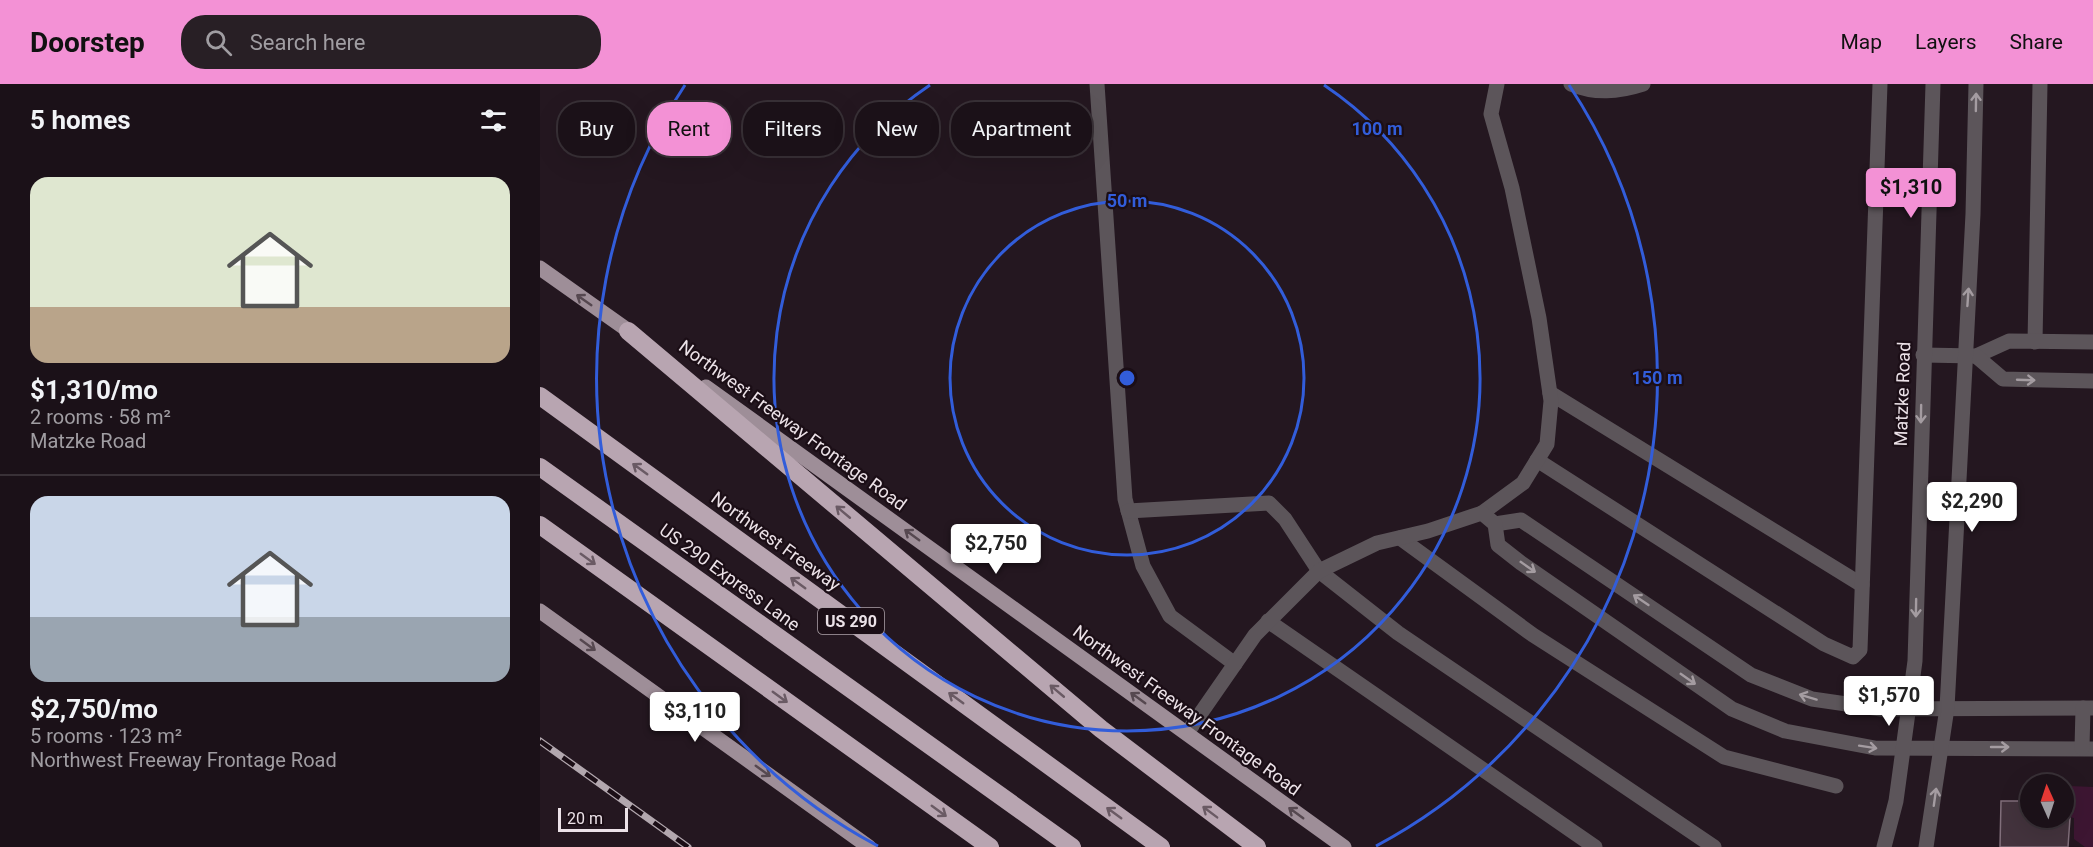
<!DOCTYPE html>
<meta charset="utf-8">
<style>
body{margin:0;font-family:Roboto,sans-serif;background:#281f25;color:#f1f3f6;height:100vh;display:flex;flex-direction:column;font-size:22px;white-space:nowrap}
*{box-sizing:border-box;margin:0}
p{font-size:20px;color:#a09da2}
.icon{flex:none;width:33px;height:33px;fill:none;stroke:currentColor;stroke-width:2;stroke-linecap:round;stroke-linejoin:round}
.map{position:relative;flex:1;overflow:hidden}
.panel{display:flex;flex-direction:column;background:#1b1118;width:540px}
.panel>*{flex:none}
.top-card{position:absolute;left:18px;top:18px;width:570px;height:54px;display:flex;gap:12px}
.needle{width:39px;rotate:357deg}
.tools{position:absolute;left:1480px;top:690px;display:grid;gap:12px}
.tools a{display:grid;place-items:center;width:54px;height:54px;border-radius:50%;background:#1b1118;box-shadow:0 6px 24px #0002,0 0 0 2px #393137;font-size:30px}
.scale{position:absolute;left:18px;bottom:15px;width:70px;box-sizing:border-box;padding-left:6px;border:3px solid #ece2e8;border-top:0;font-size:16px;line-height:21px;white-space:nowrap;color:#ece2e8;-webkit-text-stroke:4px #1b0e16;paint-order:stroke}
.price{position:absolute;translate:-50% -51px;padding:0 14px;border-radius:6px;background:#fff;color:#222;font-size:20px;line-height:39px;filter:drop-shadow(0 2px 3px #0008)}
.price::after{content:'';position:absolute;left:50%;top:36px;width:18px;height:14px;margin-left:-9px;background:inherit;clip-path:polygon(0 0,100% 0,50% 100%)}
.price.current{background:#f391d5;color:#111}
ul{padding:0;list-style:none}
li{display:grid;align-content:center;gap:12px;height:318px;padding:0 30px}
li+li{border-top:2px solid #393137}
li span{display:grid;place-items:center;height:186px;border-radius:18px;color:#555}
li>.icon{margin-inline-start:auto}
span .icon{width:108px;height:108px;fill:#fffc;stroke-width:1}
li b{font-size:26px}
h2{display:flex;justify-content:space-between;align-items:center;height:72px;padding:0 30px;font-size:26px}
.tag{padding:0 21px;border-radius:24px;background:#1b1118;box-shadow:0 6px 24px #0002,0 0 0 2px #393137;font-size:21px;line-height:54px}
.tag.current{background:#f391d5;color:#111}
header{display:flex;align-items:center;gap:36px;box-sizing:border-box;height:84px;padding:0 30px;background:#f391d5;color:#111}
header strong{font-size:28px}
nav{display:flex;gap:33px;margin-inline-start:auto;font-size:21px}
.search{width:420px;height:54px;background:#281f25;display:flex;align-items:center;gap:15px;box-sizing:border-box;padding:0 21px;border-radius:24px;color:#a09da2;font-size:22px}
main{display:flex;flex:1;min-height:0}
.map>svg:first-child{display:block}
.green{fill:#3d1632}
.building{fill:#43333d;stroke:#816f7b;stroke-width:1.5}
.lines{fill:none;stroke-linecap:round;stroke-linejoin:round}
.minor{stroke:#5c555a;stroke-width:15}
.major{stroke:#9e8e98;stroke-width:15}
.highway{stroke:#b8a5b1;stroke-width:18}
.rail-casing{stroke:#b2a7ae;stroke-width:7}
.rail{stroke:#1b0e16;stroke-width:4.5;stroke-dasharray:14;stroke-linecap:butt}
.oneway{stroke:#a49ca1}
.oneway2{stroke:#564850}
.oneway3{stroke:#6a5a64}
.ring{fill:none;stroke:#325dda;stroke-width:3}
.labels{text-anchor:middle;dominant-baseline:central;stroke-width:4.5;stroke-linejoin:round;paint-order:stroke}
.shield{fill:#1b0e16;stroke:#ada2a9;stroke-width:1.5}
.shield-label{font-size:16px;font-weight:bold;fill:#ece2e8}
.street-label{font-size:18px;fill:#ece2e8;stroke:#1b0e16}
.centre{fill:#325dda;stroke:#1b0e16;stroke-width:3}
.ring-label{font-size:18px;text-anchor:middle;font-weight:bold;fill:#325dda;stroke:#1b0e16;stroke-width:4.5;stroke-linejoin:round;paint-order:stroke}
</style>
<header>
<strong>Doorstep</strong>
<div class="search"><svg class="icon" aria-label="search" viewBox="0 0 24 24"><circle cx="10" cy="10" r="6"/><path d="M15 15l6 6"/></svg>Search here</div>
<nav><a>Map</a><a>Layers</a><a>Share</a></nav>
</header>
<main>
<section class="panel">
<h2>5 homes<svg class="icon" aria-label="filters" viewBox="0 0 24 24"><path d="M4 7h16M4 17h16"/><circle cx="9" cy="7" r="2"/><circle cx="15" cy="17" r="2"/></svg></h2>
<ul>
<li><span style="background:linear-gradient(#dfe7d0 70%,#b9a48a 0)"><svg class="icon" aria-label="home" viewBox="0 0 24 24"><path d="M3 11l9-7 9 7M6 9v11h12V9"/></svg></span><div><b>$1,310/mo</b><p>2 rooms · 58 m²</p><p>Matzke Road</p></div></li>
<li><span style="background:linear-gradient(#c9d6e8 65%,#9aa5b1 0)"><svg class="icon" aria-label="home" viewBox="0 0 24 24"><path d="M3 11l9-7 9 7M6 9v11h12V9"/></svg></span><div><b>$2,750/mo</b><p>5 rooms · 123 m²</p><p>Northwest Freeway Frontage Road</p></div></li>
</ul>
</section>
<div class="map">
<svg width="1553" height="763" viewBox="0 0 1553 763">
<rect width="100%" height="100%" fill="#241720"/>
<path class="green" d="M 1530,702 L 1553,703 L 1553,763 L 1545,763 L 1534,755 L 1534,734 L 1529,733 Z"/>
<path class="building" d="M 1461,717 L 1491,717 L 1491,734 L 1530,734 L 1528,763 L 1460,763 Z"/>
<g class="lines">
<g class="minor">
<path d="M 557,0 L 585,415 L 603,482 L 630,532 L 695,580"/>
<path d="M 1031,0 C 1055,10 1078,8 1103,0"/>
<path d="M 1495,258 L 1500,0"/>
<path d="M 1383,271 L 1436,272 L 1469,257 L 1553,258"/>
<path d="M 1436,272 L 1463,295 L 1553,297"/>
<path d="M 1010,309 L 1322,501"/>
<path d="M 997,376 L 1284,560 L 1313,573 L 1320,566 L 1340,0"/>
<path d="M 588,427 L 729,419 L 745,435 L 779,487 L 858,549 L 1174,763"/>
<path d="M 942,429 L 983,399 L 1007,360 L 1011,317 L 999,234 L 972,104 L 951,30 L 957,0"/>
<path d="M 955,440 L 981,436 L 1211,591 L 1272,615 L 1341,625 L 1553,624"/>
<path d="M 860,454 L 993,551 L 1184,673 L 1296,702"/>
<path d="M 728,537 L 1055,763"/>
<path d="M 647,649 L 715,551 L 779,487 L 837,459 L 888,447 L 942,429 L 955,440 L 958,461 L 981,479 L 1192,625 L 1245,647 L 1335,664 L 1553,665"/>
<path d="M 1542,664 L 1543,624"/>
<path d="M 1344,763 L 1356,717 L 1375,577 L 1393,0"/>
<path d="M 1386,763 L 1407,624 L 1433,130 L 1436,0"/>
</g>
<g class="major">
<path d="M 0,184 L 96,252"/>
<path d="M 166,303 L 804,763"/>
<path d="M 0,527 L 329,763"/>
</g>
<g class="highway">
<path d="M 88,247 L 561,645 L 717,763"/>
<path d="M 0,312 L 621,763"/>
<path d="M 0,383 L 532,763"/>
<path d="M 0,441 L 450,763"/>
</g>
<g class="rail-casing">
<path id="rail" d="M 0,657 L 148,763"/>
</g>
<use href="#rail" class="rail"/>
</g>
<defs><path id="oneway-shaft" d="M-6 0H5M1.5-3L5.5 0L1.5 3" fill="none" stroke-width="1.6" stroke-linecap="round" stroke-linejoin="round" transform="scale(1.5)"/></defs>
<g class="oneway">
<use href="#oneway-shaft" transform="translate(1436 18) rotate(-89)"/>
<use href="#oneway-shaft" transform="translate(1428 213) rotate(-86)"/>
<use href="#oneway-shaft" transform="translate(1486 296) rotate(2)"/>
<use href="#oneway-shaft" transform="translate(1381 330) rotate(91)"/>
<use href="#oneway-shaft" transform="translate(988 483) rotate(35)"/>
<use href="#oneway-shaft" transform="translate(1101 516) rotate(-146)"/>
<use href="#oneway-shaft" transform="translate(1376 524) rotate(91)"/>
<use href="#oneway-shaft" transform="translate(1148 595) rotate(35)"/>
<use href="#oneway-shaft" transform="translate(1268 613) rotate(-163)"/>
<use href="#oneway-shaft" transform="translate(1328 663) rotate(9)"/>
<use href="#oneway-shaft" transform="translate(1460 663)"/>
<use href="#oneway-shaft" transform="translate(1395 713) rotate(-82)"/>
</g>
<g class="oneway2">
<use href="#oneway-shaft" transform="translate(44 216) rotate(-145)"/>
<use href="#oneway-shaft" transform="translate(372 451) rotate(-144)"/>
<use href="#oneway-shaft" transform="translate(48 561) rotate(36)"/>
<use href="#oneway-shaft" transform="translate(598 614) rotate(-144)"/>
<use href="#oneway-shaft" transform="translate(223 687) rotate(36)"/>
<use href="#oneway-shaft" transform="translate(756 729) rotate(-144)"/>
</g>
<g class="oneway3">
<use href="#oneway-shaft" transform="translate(100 385) rotate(-144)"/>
<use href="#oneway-shaft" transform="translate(303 428) rotate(-140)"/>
<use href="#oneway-shaft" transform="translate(48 475) rotate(36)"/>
<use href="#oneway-shaft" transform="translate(258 499) rotate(-144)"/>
<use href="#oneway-shaft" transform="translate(517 607) rotate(-140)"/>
<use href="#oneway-shaft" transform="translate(240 613) rotate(36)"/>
<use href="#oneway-shaft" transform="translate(416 614) rotate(-144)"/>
<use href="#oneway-shaft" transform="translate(399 727) rotate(36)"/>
<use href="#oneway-shaft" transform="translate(670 728) rotate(-143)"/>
<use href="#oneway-shaft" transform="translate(574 729) rotate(-144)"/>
</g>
<g class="ring">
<circle cx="587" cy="294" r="177"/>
<path d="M784 1A353 353 0 1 1 390 1"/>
<path d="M338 762A530 530 0 0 1 145 1M1029 1A530 530 0 0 1 836 762"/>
</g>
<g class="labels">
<rect class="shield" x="278" y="524" width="66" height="26" rx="4.5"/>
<g class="shield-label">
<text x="311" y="537">US 290</text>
</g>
<g class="street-label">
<text transform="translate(1362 310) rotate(-88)">Matzke Road</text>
<text transform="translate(253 341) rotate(36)">Northwest Freeway Frontage Road</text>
<text transform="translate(236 457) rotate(36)">Northwest Freeway</text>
<text transform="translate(190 493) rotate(36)">US 290 Express Lane</text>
<text transform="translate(647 626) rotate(36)">Northwest Freeway Frontage Road</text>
</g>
</g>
<circle cx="587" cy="294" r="9" class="centre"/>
<g class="ring-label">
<text x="837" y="51">100 m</text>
<text x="587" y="123">50 m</text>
<text x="1117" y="300">150 m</text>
</g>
</svg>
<div class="tools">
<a><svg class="needle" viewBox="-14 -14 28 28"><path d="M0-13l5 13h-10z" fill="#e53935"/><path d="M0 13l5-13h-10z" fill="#a09da2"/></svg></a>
</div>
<div class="scale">20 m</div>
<b class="price current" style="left:1371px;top:135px">$1,310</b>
<b class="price" style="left:1432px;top:449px">$2,290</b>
<b class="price" style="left:456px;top:491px">$2,750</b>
<b class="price" style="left:1349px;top:643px">$1,570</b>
<b class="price" style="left:155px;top:659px">$3,110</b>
<div class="top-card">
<a class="tag">Buy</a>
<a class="tag current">Rent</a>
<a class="tag">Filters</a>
<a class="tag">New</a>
<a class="tag">Apartment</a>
</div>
</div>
</main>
